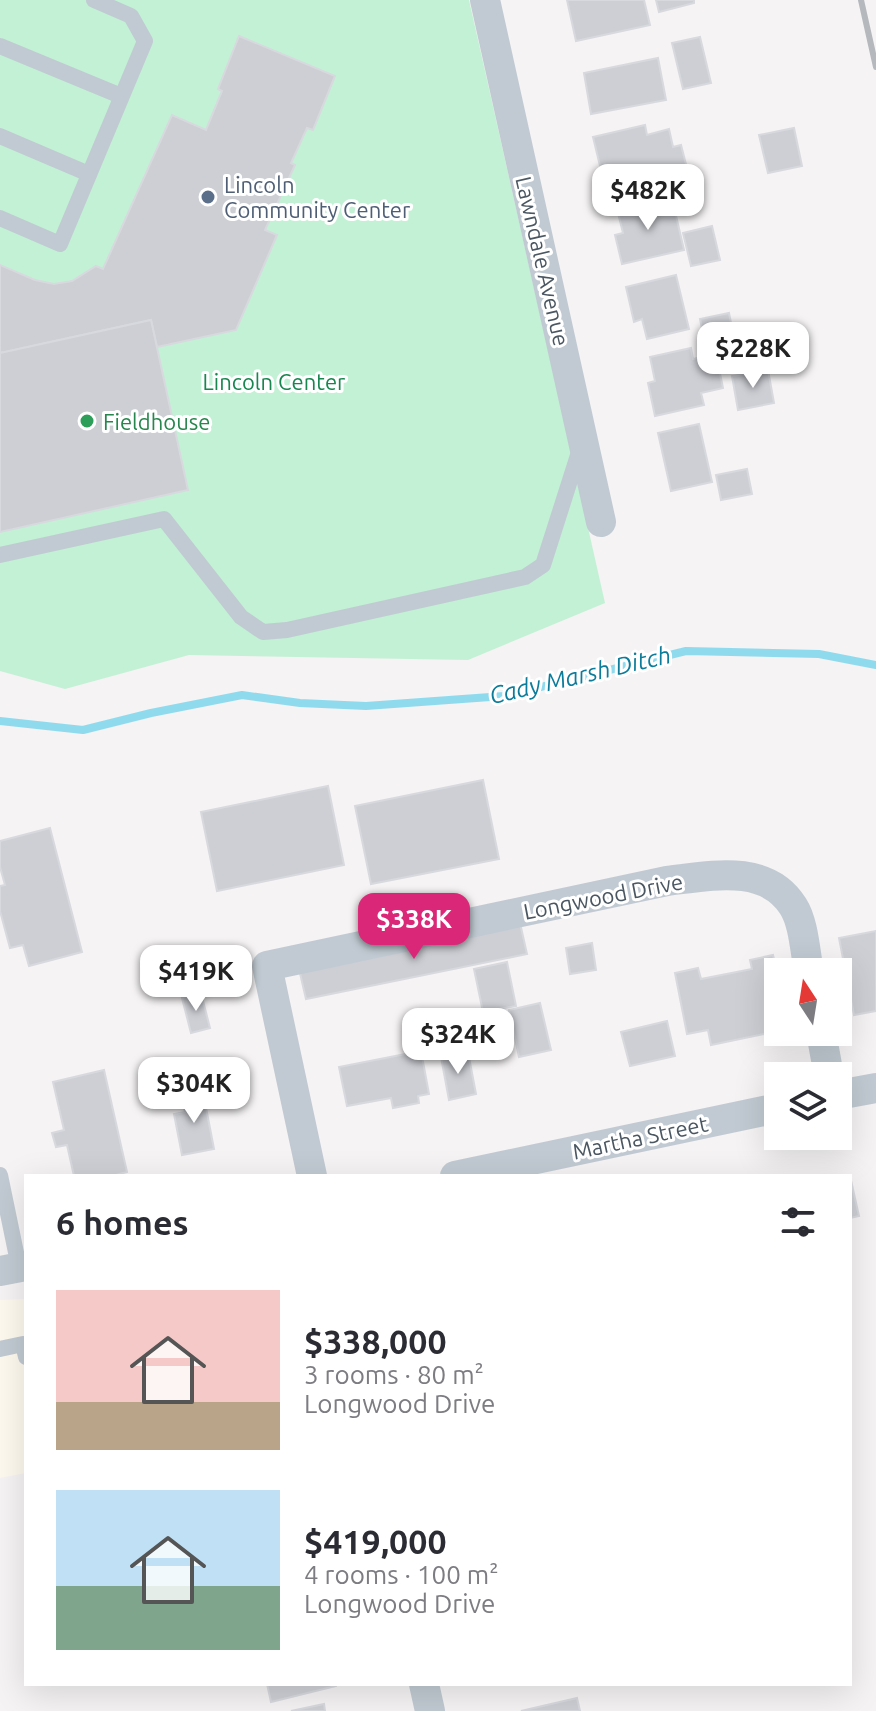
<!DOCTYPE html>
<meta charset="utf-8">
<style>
body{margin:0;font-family:Ubuntu,sans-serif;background:#f7f7f7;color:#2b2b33;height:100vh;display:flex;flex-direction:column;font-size:30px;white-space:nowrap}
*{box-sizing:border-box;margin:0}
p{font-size:26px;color:#7c7c81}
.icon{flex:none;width:44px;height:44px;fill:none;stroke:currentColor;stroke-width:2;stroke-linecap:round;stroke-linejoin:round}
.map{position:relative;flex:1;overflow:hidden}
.sheet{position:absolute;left:24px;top:1174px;width:828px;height:512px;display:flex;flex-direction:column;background:#fff;border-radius:0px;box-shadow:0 8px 32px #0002}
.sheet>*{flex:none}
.needle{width:52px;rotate:348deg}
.buttons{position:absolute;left:764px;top:958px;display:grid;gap:16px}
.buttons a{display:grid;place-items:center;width:88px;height:88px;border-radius:0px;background:#fff;box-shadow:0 8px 32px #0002;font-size:40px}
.price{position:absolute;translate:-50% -68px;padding:0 18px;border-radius:16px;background:#fff;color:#222;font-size:26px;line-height:52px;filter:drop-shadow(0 2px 4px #0008)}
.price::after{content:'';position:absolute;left:50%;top:48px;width:24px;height:18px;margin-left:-12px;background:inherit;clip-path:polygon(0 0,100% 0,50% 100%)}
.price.selected{background:#db2777;color:#fff}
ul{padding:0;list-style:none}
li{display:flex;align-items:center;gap:24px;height:200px;padding:0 32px}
li span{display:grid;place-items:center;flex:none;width:224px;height:160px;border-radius:0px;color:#555}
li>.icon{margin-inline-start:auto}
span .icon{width:96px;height:96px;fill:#fffc;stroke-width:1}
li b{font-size:34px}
h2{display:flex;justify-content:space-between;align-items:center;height:96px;padding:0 32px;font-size:34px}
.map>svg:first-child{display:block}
.commercial{fill:#fdf9ef}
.green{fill:#c3f1d5}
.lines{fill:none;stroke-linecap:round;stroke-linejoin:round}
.stream{stroke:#90daee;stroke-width:8}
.building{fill:#cdcfd5;stroke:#d7d9de;stroke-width:2}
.service{stroke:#c1cad2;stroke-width:16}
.minor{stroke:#c1cad2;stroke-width:30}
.rail{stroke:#b5b8bd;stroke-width:6}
.service-dot{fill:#5c6f8a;stroke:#fff;stroke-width:3}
.leisure-dot{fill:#2e9e5b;stroke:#fff;stroke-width:3}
.labels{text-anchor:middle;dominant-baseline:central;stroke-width:6;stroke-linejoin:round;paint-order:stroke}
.service-label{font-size:22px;fill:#4e5e75;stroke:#fff;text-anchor:start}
.street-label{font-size:22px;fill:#4a5661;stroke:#fff}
.park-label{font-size:22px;fill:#17864f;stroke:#fff}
.leisure-label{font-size:22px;fill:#27864d;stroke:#fff;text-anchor:start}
.water-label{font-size:24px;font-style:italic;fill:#0c7c9b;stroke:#fff}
</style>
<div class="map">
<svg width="876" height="1711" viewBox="0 0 876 1711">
<rect width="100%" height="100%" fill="#f5f3f3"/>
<path class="commercial" d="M 26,1299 L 26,1473 L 0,1478 L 0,1300 Z"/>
<path class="green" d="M 0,0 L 469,0 L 605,603 L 468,660 L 189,655 L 65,689 L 0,671 Z"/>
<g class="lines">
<path class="stream" d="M 0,721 L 83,730 L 151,713 L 242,695 L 300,703 L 366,706 L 504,696 L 686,651 L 819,654 L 876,665"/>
</g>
<g class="building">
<path d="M 567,0 L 644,0 L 650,25 L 576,41 Z"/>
<path d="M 656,0 L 694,0 L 694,3 L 659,12 Z"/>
<path d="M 239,36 L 335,76 L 313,130 L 307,128 L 291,163 L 295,165 L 265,230 L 277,235 L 236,330 L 157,347 L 151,320 L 0,353 L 0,265 L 35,280 L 54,284 L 72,281 L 96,266 L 103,269 L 172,115 L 206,130 L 222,91 L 218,89 Z"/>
<path d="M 700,37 L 711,83 L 683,89 L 672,43 Z"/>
<path d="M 658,58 L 666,100 L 591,114 L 584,73 Z"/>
<path d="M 645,125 L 647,135 L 669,129 L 673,147 L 681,145 L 688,172 L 615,188 L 610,168 L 601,170 L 593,137 Z"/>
<path d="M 794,128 L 802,166 L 768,173 L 759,135 Z"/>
<path d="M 659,200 L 661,210 L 674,207 L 684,250 L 622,264 L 615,235 L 623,233 L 617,209 Z"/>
<path d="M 712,226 L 720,260 L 691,266 L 683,233 Z"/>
<path d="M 676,275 L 689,329 L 647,339 L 642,319 L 634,322 L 626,287 Z"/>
<path d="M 729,313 L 733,333 L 704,338 L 700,319 Z"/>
<path d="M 151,320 L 188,490 L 0,532 L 0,353 Z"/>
<path d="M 691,348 L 693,359 L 716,354 L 723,388 L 701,393 L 704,405 L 655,416 L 648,383 L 655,381 L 650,357 Z"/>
<path d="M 768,370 L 774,403 L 738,410 L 732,376 Z"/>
<path d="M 699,424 L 712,482 L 671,491 L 658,433 Z"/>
<path d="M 747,469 L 752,494 L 721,500 L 716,475 Z"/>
<path d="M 483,780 L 499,859 L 371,884 L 355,806 Z"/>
<path d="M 328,786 L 344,865 L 217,891 L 201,812 Z"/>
<path d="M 50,828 L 82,952 L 29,966 L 23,945 L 10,948 L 0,911 L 0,886 L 5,885 L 0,867 L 0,841 Z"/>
<path d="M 520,923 L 527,954 L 306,999 L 299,969 Z"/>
<path d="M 876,931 L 876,1011 L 854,1015 L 839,938 Z"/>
<path d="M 592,943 L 596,970 L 570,974 L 566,948 Z"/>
<path d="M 773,955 L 778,977 L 778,1021 L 767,1023 L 769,1033 L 711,1045 L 708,1030 L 687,1034 L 675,973 L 698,968 L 701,979 L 752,969 L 750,960 Z"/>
<path d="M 507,962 L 516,1006 L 483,1012 L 474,969 Z"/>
<path d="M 201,993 L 210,1028 L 191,1033 L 182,998 Z"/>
<path d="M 540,1003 L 551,1050 L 519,1057 L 509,1010 Z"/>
<path d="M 478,1011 L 483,1038 L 464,1042 L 459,1015 Z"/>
<path d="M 667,1021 L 675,1056 L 630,1066 L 621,1032 Z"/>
<path d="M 421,1051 L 429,1094 L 418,1096 L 419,1103 L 393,1108 L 391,1098 L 347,1106 L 339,1067 Z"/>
<path d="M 468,1052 L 476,1094 L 449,1100 L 441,1057 Z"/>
<path d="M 104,1070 L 127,1172 L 112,1176 L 74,1176 L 67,1145 L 56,1147 L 52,1133 L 64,1130 L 53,1082 Z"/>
<path d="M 203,1092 L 214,1149 L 182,1155 L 174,1114 L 185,1112 L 182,1096 Z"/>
<path d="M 850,1176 L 859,1216 L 850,1218 Z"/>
<path d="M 267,1684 L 336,1684 L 336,1686 L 271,1702 Z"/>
<path d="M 577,1698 L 580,1711 L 521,1711 Z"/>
<path d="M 324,1704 L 325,1711 L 291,1711 Z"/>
</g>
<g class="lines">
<g class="service">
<path d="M 0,46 L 121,96"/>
<path d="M 0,136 L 89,174"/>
<path d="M 0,218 L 60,244 L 145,41 L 131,16 L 94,0"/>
<path d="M 0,555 L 164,519 L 241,617 L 263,632 L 287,630 L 525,577 L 543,565 L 580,449"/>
<path d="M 0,1175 L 19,1267"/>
<path d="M 0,1349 L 23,1344 L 26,1357"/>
</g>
<g class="minor">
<path d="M 485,0 L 601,522"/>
<path d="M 821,1032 L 829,1076"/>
<path d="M 838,1095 L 876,1088"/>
<path d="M 312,1176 L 267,966 L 667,881 C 710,876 766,863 793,906 C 804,923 805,952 809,972"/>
<path d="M 455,1176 L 778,1108"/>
<path d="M 0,1271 L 26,1266"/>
<path d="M 424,1684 L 430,1711"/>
</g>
<path class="rail" d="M 861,0 L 876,67"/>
</g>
<circle class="service-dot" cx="208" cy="197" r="8"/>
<circle class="leisure-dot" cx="87" cy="421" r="8"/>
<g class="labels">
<g class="service-label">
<text x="224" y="184">Lincoln<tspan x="224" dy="25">Community Center</tspan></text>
</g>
<g class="street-label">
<text transform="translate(543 261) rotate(77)">Lawndale Avenue</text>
<text transform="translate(603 896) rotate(-11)">Longwood Drive</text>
<text transform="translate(640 1137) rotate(-12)">Martha Street</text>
</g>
<g class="park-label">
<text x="274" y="381">Lincoln Center</text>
</g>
<g class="leisure-label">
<text x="103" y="421">Fieldhouse</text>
</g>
<g class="water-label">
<text transform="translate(580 675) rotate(-13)">Cady Marsh Ditch</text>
</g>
</g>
</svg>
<div class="buttons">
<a><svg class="needle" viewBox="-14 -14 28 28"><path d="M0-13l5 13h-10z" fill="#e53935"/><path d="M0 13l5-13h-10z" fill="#7c7c81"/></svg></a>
<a><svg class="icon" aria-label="layers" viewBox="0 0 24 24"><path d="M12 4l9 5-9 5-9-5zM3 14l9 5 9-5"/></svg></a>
</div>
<b class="price" style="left:648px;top:232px">$482K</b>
<b class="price" style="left:753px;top:390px">$228K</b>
<b class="price selected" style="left:414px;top:961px">$338K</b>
<b class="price" style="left:196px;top:1013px">$419K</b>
<b class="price" style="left:458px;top:1076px">$324K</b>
<b class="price" style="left:194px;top:1125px">$304K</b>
<section class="sheet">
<h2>6 homes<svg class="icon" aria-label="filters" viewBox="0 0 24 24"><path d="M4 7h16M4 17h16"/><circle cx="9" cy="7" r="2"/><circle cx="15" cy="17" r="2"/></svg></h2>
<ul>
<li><span style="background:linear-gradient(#f6c9c9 70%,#b9a48a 0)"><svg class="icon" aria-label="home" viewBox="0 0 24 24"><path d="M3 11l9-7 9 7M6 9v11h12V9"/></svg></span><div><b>$338,000</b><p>3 rooms · 80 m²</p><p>Longwood Drive</p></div></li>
<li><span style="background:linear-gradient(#bfe0f5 60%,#7fa58c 0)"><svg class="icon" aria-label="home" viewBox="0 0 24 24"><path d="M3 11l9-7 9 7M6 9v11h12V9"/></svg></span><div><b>$419,000</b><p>4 rooms · 100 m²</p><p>Longwood Drive</p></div></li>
</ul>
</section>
</div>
